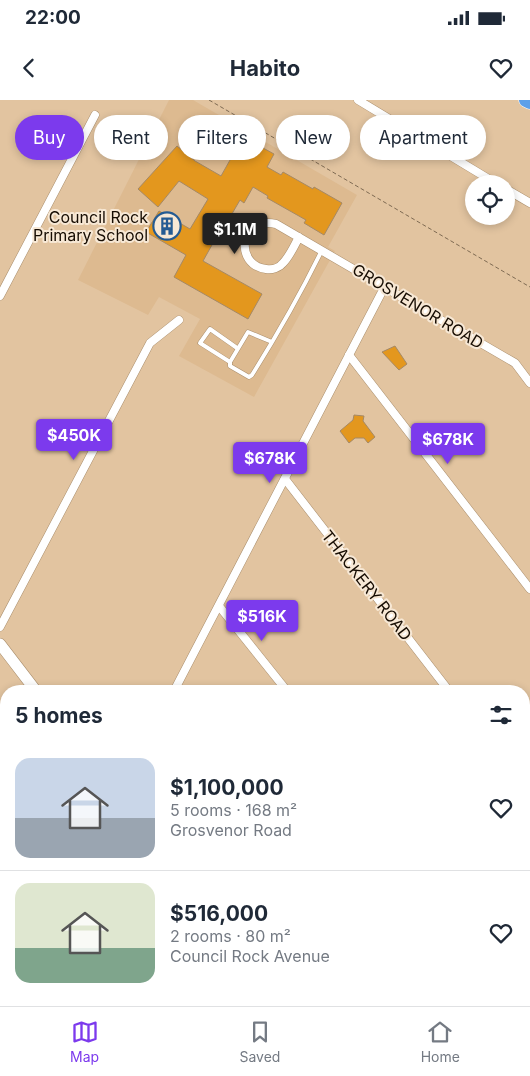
<!DOCTYPE html>
<meta charset="utf-8">
<style>
body{margin:0;font-family:Inter,sans-serif;background:#f2f2f3;color:#1f2937;height:100vh;display:flex;flex-direction:column;font-size:19px;white-space:nowrap}
*{box-sizing:border-box;margin:0}
p{font-size:16px;color:#747a83}
.icon{flex:none;width:28px;height:28px;fill:none;stroke:currentColor;stroke-width:2;stroke-linecap:round;stroke-linejoin:round}
.map{position:relative;flex:1;overflow:hidden}
.drawer{position:absolute;left:0px;top:585px;width:530px;height:321px;display:flex;flex-direction:column;background:#fff;border-radius:20px 20px 0 0;box-shadow:0 2px 8px #0003}
.drawer>*{flex:none}
.guide{position:absolute;left:15px;top:15px;width:500px;height:45px;display:flex;gap:10px}
.buttons{position:absolute;left:465px;top:75px;display:grid;gap:10px}
.buttons a{display:grid;place-items:center;width:50px;height:50px;border-radius:50%;background:#fff;box-shadow:0 2px 8px #0003;font-size:25px}
.price{position:absolute;translate:-50% -42px;padding:0 11px;border-radius:5px;background:#7c3aed;color:#fff;font-size:16px;line-height:32px;filter:drop-shadow(0 1px 2px #0008)}
.price::after{content:'';position:absolute;left:50%;top:30px;width:15px;height:11px;margin-left:-8px;background:inherit;clip-path:polygon(0 0,100% 0,50% 100%)}
.price.on{background:#222;color:#fff}
ul{padding:0;list-style:none}
li{display:flex;align-items:center;gap:15px;height:125px;padding:0 15px}
li+li{border-top:1px solid #e0e1e3}
li span{display:grid;place-items:center;flex:none;width:140px;height:100px;border-radius:15px;color:#555}
li>.icon{margin-inline-start:auto}
span .icon{width:60px;height:60px;fill:#fffc;stroke-width:1}
li b{font-size:21px}
h2{display:flex;justify-content:space-between;align-items:center;height:60px;padding:0 15px;font-size:21px}
.chip{padding:0 18px;border-radius:22px;background:#fff;box-shadow:0 2px 8px #0003;font-size:18px;line-height:45px}
.chip.on{background:#7c3aed;color:#fff}
.status{display:flex;justify-content:space-between;align-items:center;height:35px;padding:0 25px;background:#fff;direction:ltr}
.status svg{height:14px;fill:currentColor}
header{display:flex;justify-content:space-between;align-items:center;height:65px;padding:0 15px;background:#fff;font-size:22px;font-weight:700}
.dock{display:flex;justify-content:space-around;align-items:center;height:70px;border-top:1px solid #e0e1e3;background:#fff;font-size:14px;color:#747a83}
.dock a{display:grid;justify-items:center;gap:2px}
.dock .on{color:#7c3aed}
.map>svg:first-child{display:block}
.built{fill:#ddba90}
.building{fill:#e3971e;stroke:#a58966}
.lines{fill:none;stroke-linecap:round;stroke-linejoin:round}
.service-casing{stroke:#aa8e6c;stroke-width:5}
.minor-casing{stroke:#aa8e6c;stroke-width:9}
.secondary-casing{stroke:#aa8e6c;stroke-width:12}
.motorway-casing{stroke:#fff;stroke-width:15}
.path{stroke:#7e6a52;stroke-width:1;stroke-dasharray:4 2.5;stroke-linecap:butt}
.service{stroke:#fff;stroke-width:4}
.minor{stroke:#fff;stroke-width:8}
.secondary{stroke:#fff;stroke-width:11}
.motorway{stroke:#5da0e9;stroke-width:14}
.labels{text-anchor:middle;dominant-baseline:central;stroke-width:4;stroke-linejoin:round;paint-order:stroke}
.poi-label{font-size:16px;fill:#160c02;stroke:#f7e8d5;text-anchor:end}
.street-label{font-size:16px;fill:#160c02;stroke:#f7e8d5}
</style>
<div class="status"><b>22:00</b><svg viewBox="0 0 49 12"><path d="M0 12V9h3v3zM5 12V6h3v6zM10 12V3h3v9zM15 12V0h3v12zM26 1h20v11H26zM47 4h2v5h-2z"/></svg></div>
<header><svg class="icon" aria-label="back" viewBox="0 0 24 24"><path d="M15 5l-7 7 7 7"/></svg>Habito<svg class="icon" aria-label="heart" viewBox="0 0 24 24"><path d="M12 20l-8-8c-3-5 5-10 8-4 3-6 11-1 8 4z"/></svg></header>
<div class="map">
<svg width="530" height="906" viewBox="0 0 530 906">
<rect width="100%" height="100%" fill="#e2c4a0"/>
<path class="built" d="M 169,0 L 193,0 L 357,95 L 328,147 L 335,151 L 254,297 L 179,256 L 200,219 L 159,197 L 148,215 L 78,180 Z"/>
<g class="building">
<path d="M 243,37 L 274,54 L 267,67 L 281,75 L 283,72 L 313,89 L 314,87 L 342,103 L 324,135 L 304,123 L 306,120 L 267,98 L 268,96 L 253,87 L 244,103 L 240,100 L 229,119 L 227,118 L 203,161 L 262,194 L 248,219 L 174,177 L 186,155 L 146,132 L 159,111 L 190,129 L 208,99 L 179,81 L 158,107 L 138,89 L 177,46 L 195,61 L 221,76 Z"/>
<path d="M 395,246 L 407,264 L 399,270 L 382,252 Z"/>
<path d="M 354,315 L 364,316 L 363,321 L 375,337 L 368,343 L 364,338 L 355,338 L 349,343 L 340,331 L 353,320 Z"/>
<path d="M 3,661 L 6,665 L 6,685 L 0,677 L 0,663 Z"/>
</g>
<g class="lines">
<g class="service-casing">
<g id="service">
<path d="M 272,242 L 248,232 L 230,262 L 230,266 L 249,277 L 252,275 C 277,235 301,193 322,150"/>
<path d="M 230,262 L 200,243 L 210,229 L 237,248"/>
<path d="M 228,906 L 233,900"/>
</g>
</g>
<g class="minor-casing">
<g id="minor">
<path d="M 358,0 L 497,84"/>
<path d="M 506,89 L 530,103"/>
<path d="M 299,137 C 294,146 290,156 283,163 C 279,168 272,170 266,169 C 234,165 239,116 276,124 L 515,263 L 530,283"/>
<path d="M 0,196 L 95,15"/>
<path d="M 349,255 L 530,489"/>
<path d="M 285,379 L 449,591"/>
<path d="M 219,506 L 287,591"/>
<path d="M 0,527 L 150,243 L 179,220"/>
<path d="M 174,591 L 385,186"/>
<path d="M 524,688 L 530,696"/>
<path d="M 0,721 L 6,716"/>
<path d="M 0,879 L 6,887"/>
<path d="M 524,898 L 530,906"/>
<path d="M 16,900 L 21,906"/>
<path d="M 4,906 L 8,900"/>
</g>
</g>
<g class="secondary-casing">
<g id="secondary">
<path d="M 0,544 L 36,591"/>
<path d="M 272,900 L 276,906"/>
</g>
</g>
<g class="motorway-casing">
<path id="motorway" d="M 526,0 L 530,2"/>
</g>
<path class="path" d="M 209,0 L 530,187"/>
<use href="#service" class="service"/>
<use href="#minor" class="minor"/>
<use href="#secondary" class="secondary"/>
<use href="#motorway" class="motorway"/>
</g>
<defs>
<g id="building-ring" transform="scale(1.4375)"><circle r="9.5" fill="#f7e8d5" stroke="#245b93" stroke-width="1.5"/><path d="M-4-6H4V6H1V3H-1V6H-4ZM-2.5-4.3h1.7v1.8h-1.7ZM.8-4.3h1.7v1.8H.8ZM-2.5-1h1.7V.8h-1.7ZM.8-1h1.7V.8H.8Z" fill="#245b93"/></g>
</defs>
<g fill-rule="evenodd">
<use href="#building-ring" x="167" y="126"/>
</g>
<g class="labels">
<g class="poi-label">
<text x="148" y="117">Council Rock<tspan x="148" dy="18">Primary School</tspan></text>
</g>
<g class="street-label">
<text transform="translate(418 206) rotate(31)">GROSVENOR ROAD</text>
<text transform="translate(367 485) rotate(52)">THACKERY ROAD</text>
</g>
</g>
</svg>
<div class="buttons">
<a><svg class="icon" aria-label="locate" viewBox="0 0 24 24"><circle cx="12" cy="12" r="6"/><path d="M12 2v4M12 18v4M2 12h4M18 12h4"/></svg></a>
</div>
<b class="price on" style="left:235px;top:155px">$1.1M</b>
<b class="price" style="left:74px;top:361px">$450K</b>
<b class="price" style="left:448px;top:365px">$678K</b>
<b class="price" style="left:270px;top:384px">$678K</b>
<b class="price" style="left:262px;top:542px">$516K</b>
<div class="guide">
<a class="chip on">Buy</a>
<a class="chip">Rent</a>
<a class="chip">Filters</a>
<a class="chip">New</a>
<a class="chip">Apartment</a>
</div>
<section class="drawer">
<h2>5 homes<svg class="icon" aria-label="filters" viewBox="0 0 24 24"><path d="M4 7h16M4 17h16"/><circle cx="9" cy="7" r="2"/><circle cx="15" cy="17" r="2"/></svg></h2>
<ul>
<li><span style="background:linear-gradient(#c9d6e8 60%,#9aa5b1 0)"><svg class="icon" aria-label="home" viewBox="0 0 24 24"><path d="M3 11l9-7 9 7M6 9v11h12V9"/></svg></span><div><b>$1,100,000</b><p>5 rooms · 168 m²</p><p>Grosvenor Road</p></div><svg class="icon" aria-label="heart" viewBox="0 0 24 24"><path d="M12 20l-8-8c-3-5 5-10 8-4 3-6 11-1 8 4z"/></svg></li>
<li><span style="background:linear-gradient(#dfe7d0 65%,#7fa58c 0)"><svg class="icon" aria-label="home" viewBox="0 0 24 24"><path d="M3 11l9-7 9 7M6 9v11h12V9"/></svg></span><div><b>$516,000</b><p>2 rooms · 80 m²</p><p>Council Rock Avenue</p></div><svg class="icon" aria-label="heart" viewBox="0 0 24 24"><path d="M12 20l-8-8c-3-5 5-10 8-4 3-6 11-1 8 4z"/></svg></li>
</ul>
</section>
</div>
<nav class="dock">
<a class="on"><svg class="icon" aria-label="map" viewBox="0 0 24 24"><path d="M3 6l6-2 6 2 6-2v14l-6 2-6-2-6 2zM9 4v14M15 6v14"/></svg>Map</a>
<a><svg class="icon" aria-label="saved" viewBox="0 0 24 24"><path d="M7 4h10v16l-5-4-5 4z"/></svg>Saved</a>
<a><svg class="icon" aria-label="home" viewBox="0 0 24 24"><path d="M3 11l9-7 9 7M6 9v11h12V9"/></svg>Home</a>
</nav>
